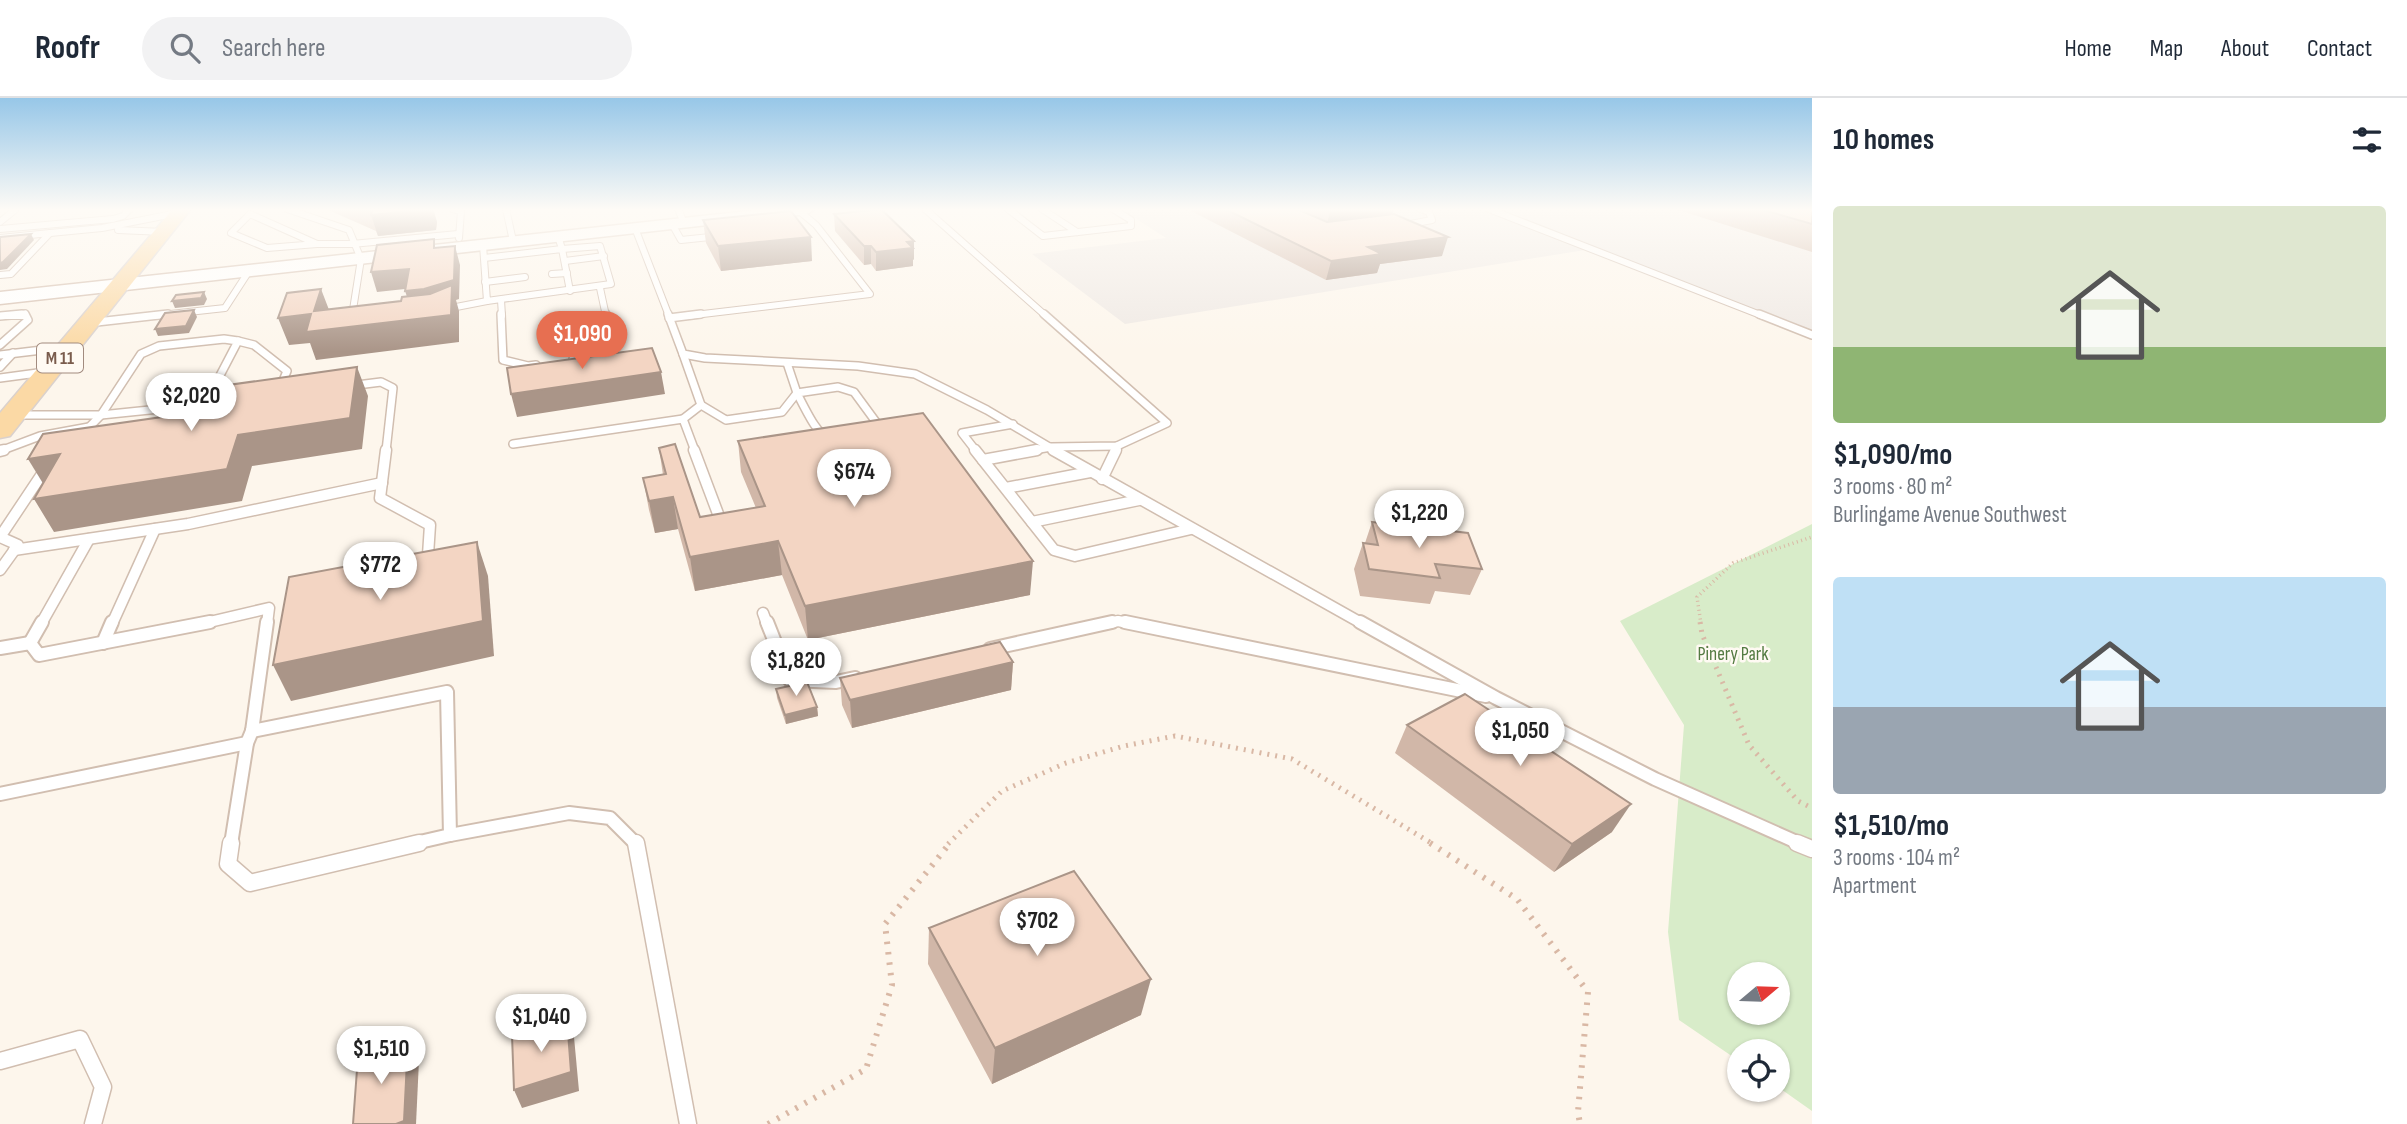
<!DOCTYPE html>
<meta charset="utf-8">
<style>
body{margin:0;font-family:"Sofia Sans Condensed",sans-serif;background:#f2f2f3;color:#1f2937;height:100vh;display:flex;flex-direction:column;font-size:26px;white-space:nowrap}
*{box-sizing:border-box;margin:0}
p{font-size:23px;color:#747a83}
.icon{flex:none;width:38px;height:38px;fill:none;stroke:currentColor;stroke-width:2;stroke-linecap:round;stroke-linejoin:round}
.map{position:relative;flex:1;overflow:hidden}
.panel{display:flex;flex-direction:column;background:#fff;width:595px}
.panel>*{flex:none}
.needle{width:46px;rotate:71deg}
.buttons{position:absolute;left:1727px;top:864px;display:grid;gap:14px}
.buttons a{display:grid;place-items:center;width:63px;height:63px;border-radius:50%;background:#fff;box-shadow:0 2px 5px #0004;font-size:35px}
.price{position:absolute;translate:-50% -60px;padding:0 16px;border-radius:24px;background:#fff;color:#222;font-size:23px;line-height:46px;filter:drop-shadow(0 2px 4px #0008)}
.price::after{content:'';position:absolute;left:50%;top:42px;width:21px;height:16px;margin-left:-10px;background:inherit;clip-path:polygon(0 0,100% 0,50% 100%)}
.price.selected{background:#e76f51;color:#fff}
ul{padding:0;list-style:none}
li{display:grid;align-content:center;gap:14px;height:371px;padding:0 21px}
li span{display:grid;place-items:center;height:217px;border-radius:7px;color:#555}
li>.icon{margin-inline-start:auto}
span .icon{width:126px;height:126px;fill:#fffc;stroke-width:1}
li b{font-size:30px}
h2{display:flex;justify-content:space-between;align-items:center;height:84px;padding:0 21px;font-size:30px}
header{display:flex;align-items:center;gap:42px;box-sizing:border-box;height:98px;padding:0 35px;background:#fff;border-bottom:2px solid #e0e1e3}
header strong{font-size:33px}
nav{display:flex;gap:38px;margin-inline-start:auto;font-size:24px}
.search{width:490px;height:63px;background:#f2f2f3;display:flex;align-items:center;gap:18px;box-sizing:border-box;padding:0 24px;border-radius:38px;color:#747a83;font-size:26px}
main{display:flex;flex:1;min-height:0}
.map>svg:first-child{display:block}
.industrial{fill:#efe9e4}
.green{fill:#d8ecc9;fill-rule:evenodd}
.lines{fill:none;stroke-linecap:round;stroke-linejoin:round}
.lane-far4-casing{stroke:#d1beb0;stroke-width:8}
.lane-far3-casing{stroke:#d1beb0;stroke-width:10}
.lane-far2-casing{stroke:#d1beb0;stroke-width:13}
.lane-far1-casing{stroke:#d1beb0;stroke-width:16}
.lane-casing{stroke:#d1beb0;stroke-width:19}
.secondary-casing{stroke:#d6c0b0;stroke-width:3}
.primary-casing{stroke:#dad1cd;stroke-width:3}
.path-far2{stroke:#d9b8a5;stroke-width:3.5;stroke-dasharray:1 3.5;stroke-linecap:butt}
.path-far1{stroke:#d9b8a5;stroke-width:5;stroke-dasharray:2 6;stroke-linecap:butt}
.path{stroke:#d9b8a5;stroke-width:6;stroke-dasharray:2.5 8;stroke-linecap:butt}
.lane-far4{stroke:#fff;stroke-width:6}
.lane-far3{stroke:#fff;stroke-width:7}
.lane-far2{stroke:#fff;stroke-width:10}
.lane-far1{stroke:#fff;stroke-width:12}
.lane{stroke:#fff;stroke-width:16}
.secondary{fill:#fff;fill-rule:evenodd}
.primary{fill:#fbd9a5;fill-rule:evenodd}
.wall{fill:#d1b7a8}
.shaded-wall{fill:#aa9588}
.building{fill:#f3d5c3;stroke:#aa9588;stroke-width:2}
.labels{text-anchor:middle;dominant-baseline:central;stroke-width:5;stroke-linejoin:round;paint-order:stroke}
.shield{fill:#fffaf3;stroke:#a28b7f;stroke-width:2}
.shield-label{font-size:18px;font-weight:bold;fill:#7a5c4d}
.park-label{font-size:19px;fill:#537a41;stroke:#fffaf3}
</style>
<header>
<strong>Roofr</strong>
<div class="search"><svg class="icon" aria-label="search" viewBox="0 0 24 24"><circle cx="10" cy="10" r="6"/><path d="M15 15l6 6"/></svg>Search here</div>
<nav><a>Home</a><a>Map</a><a>About</a><a>Contact</a></nav>
</header>
<main>
<div class="map">
<svg width="1812" height="1026" viewBox="0 0 1812 1026">
<rect width="100%" height="100%" fill="#fdf6ec"/>
<path class="industrial" d="M 1121,111 L 1812,111 L 1812,241 L 1585,152 L 1125,226 L 1032,156 L 1166,140 Z"/>
<path class="green" d="M 1812,426 L 1812,1013 L 1778,989 L 1778,954 L 1740,954 L 1739,963 L 1679,922 L 1668,834 L 1684,627 L 1620,523 ZM 1740,877 L 1778,877 L 1778,915 L 1740,915 Z"/>
<g class="lines">
<g class="lane-far4-casing">
<g id="lane-far4">
<path d="M 287,111 L 349,132 L 361,161 L 352,218"/>
<path d="M 453,111 L 461,113 L 459,140"/>
<path d="M 506,111 L 513,143"/>
<path d="M 678,111 L 684,125"/>
<path d="M 925,111 L 1046,218"/>
<path d="M 1008,111 L 1043,138 L 1131,128 L 1131,122 L 1113,111"/>
<path d="M 1042,111 L 1077,134"/>
<path d="M 1489,111 L 1763,218"/>
<path d="M 250,116 L 317,146 L 267,150 L 231,135 Z"/>
<path d="M 0,124 L 16,111"/>
<path d="M 672,126 L 681,142 L 720,138"/>
<path d="M 1405,127 L 1432,122 L 1429,114 L 1421,111"/>
<path d="M 635,130 L 669,218"/>
<path d="M 0,131 L 113,121 L 123,118 L 130,111"/>
<path d="M 118,132 L 164,134"/>
<path d="M 0,140 L 50,135"/>
<path d="M 317,146 L 352,146 L 458,136"/>
<path d="M 483,147 L 487,203 L 611,186 L 600,148 L 562,151 L 558,138"/>
<path d="M 484,160 L 562,151 L 570,193"/>
<path d="M 565,163 L 604,158"/>
<path d="M 552,176 L 567,175"/>
<path d="M 0,177 L 11,176 L 50,135 L 102,130 L 178,115"/>
<path d="M 485,184 L 525,179"/>
<path d="M 600,190 L 606,218"/>
<path d="M 501,202 L 502,218"/>
<path d="M 446,211 L 487,203"/>
<path d="M 1,218 L 26,218"/>
<path d="M 152,218 L 225,210 L 249,173"/>
<path d="M 686,218 L 870,196 L 816,127 L 798,112"/>
</g>
</g>
<g class="lane-far3-casing">
<g id="lane-far3">
<path d="M 501,216 L 503,262 L 528,268 L 536,267"/>
<path d="M 668,216 L 683,256 L 705,260 L 858,268 L 915,276 L 987,312 L 1056,353"/>
<path d="M 1759,216 L 1812,237"/>
<path d="M 0,218 L 22,216"/>
<path d="M 669,220 L 701,216"/>
<path d="M 352,221 L 353,216"/>
<path d="M 88,225 L 168,216"/>
<path d="M 224,241 L 238,243 L 191,333 L 69,350 L 101,317 L 141,256 L 159,248 Z"/>
<path d="M 238,243 L 254,247 L 287,273 L 280,290"/>
<path d="M 0,247 L 28,222 L 25,216"/>
<path d="M 683,256 L 701,307 L 683,321"/>
<path d="M 0,257 L 67,249"/>
<path d="M 573,261 L 613,248 L 606,216"/>
<path d="M 0,269 L 13,255"/>
<path d="M 0,280 L 45,274"/>
<path d="M 349,288 L 381,284 L 393,290 L 386,353"/>
<path d="M 838,289 L 854,294 L 887,339 C 827,349 825,351 797,295 Z"/>
<path d="M 701,307 L 726,322 L 782,314 L 797,295 L 787,265"/>
<path d="M 15,317 L 101,317 L 208,306"/>
<path d="M 513,346 L 683,321 L 695,353"/>
<path d="M 0,353 L 40,338 L 89,329"/>
<path d="M 976,353 L 962,335 L 1013,326"/>
<path d="M 1028,353 L 1051,349 L 1117,348 L 1167,325 L 1044,216"/>
<path d="M 1115,353 L 1117,348"/>
</g>
</g>
<g class="lane-far2-casing">
<g id="lane-far2">
<path d="M 386,352 L 380,400 L 430,427 L 428,457 L 420,464"/>
<path d="M 694,352 L 723,429"/>
<path d="M 975,352 L 1054,452 L 1075,458 L 1191,431"/>
<path d="M 1053,352 L 1363,526"/>
<path d="M 0,353 L 4,352"/>
<path d="M 983,362 L 1037,352"/>
<path d="M 1102,381 L 1116,352"/>
<path d="M 1006,390 L 1090,374"/>
<path d="M 1032,424 L 1139,402"/>
<path d="M 0,439 L 46,370"/>
<path d="M 0,439 L 18,447 L 0,472"/>
<path d="M 14,452 L 188,426 L 382,385"/>
<path d="M 763,515 L 767,526"/>
<path d="M 41,526 L 89,441"/>
<path d="M 112,526 L 155,431"/>
<path d="M 201,526 L 269,510 L 267,526"/>
<path d="M 1104,526 L 1118,523 L 1133,526"/>
</g>
</g>
<g class="lane-far1-casing">
<g id="lane-far1">
<path d="M 767,524 L 790,582 L 836,584 L 855,580"/>
<path d="M 1125,524 L 1486,598"/>
<path d="M 1360,524 L 1496,600 L 1655,681 L 1801,746"/>
<path d="M 30,545 L 42,524"/>
<path d="M 103,545 L 112,524"/>
<path d="M 0,550 L 30,545 L 39,557 L 210,524"/>
<path d="M 990,551 L 1112,524"/>
<path d="M 252,633 L 267,524"/>
<path d="M 252,633 L 447,594 L 450,737 L 411,746"/>
<path d="M 0,696 L 247,645"/>
<path d="M 450,737 L 569,715 L 610,720 L 636,746"/>
<path d="M 231,746 L 247,645 L 252,633"/>
</g>
</g>
<g class="lane-casing">
<g id="lane">
<path d="M 231,745 L 228,766 L 250,785 L 419,745"/>
<path d="M 636,745 L 688,1026"/>
<path d="M 1797,745 L 1812,751"/>
<path d="M 0,963 L 80,941 L 103,989 L 93,1026"/>
</g>
</g>
<g class="secondary-casing">
<path id="secondary" d="M 766,111 L 815,111 L 807,116 L 0,206 L 0,194 Z"/>
</g>
<g class="primary-casing">
<path id="primary" d="M 173,111 L 191,111 L 10,338 L 0,340 L 0,315 Z"/>
</g>
<path class="path-far2" d="M 1701,526 L 1697,499 L 1733,465 L 1812,439"/>
<g class="path-far1">
<path d="M 1700,524 L 1702,536 L 1749,647 L 1798,703 L 1812,710"/>
<path d="M 948,746 L 1002,693 L 1066,665 L 1124,648 L 1175,638 L 1292,661 L 1433,746"/>
</g>
<g class="path">
<path d="M 1430,745 L 1517,801 L 1588,894 L 1578,1014 L 1580,1026"/>
<path d="M 768,1026 L 866,971 L 892,887 L 885,826 L 950,745"/>
</g>
<use href="#lane-far4" class="lane-far4"/>
<use href="#lane-far3" class="lane-far3"/>
<use href="#lane-far2" class="lane-far2"/>
<use href="#lane-far1" class="lane-far1"/>
<use href="#lane" class="lane"/>
<use href="#secondary" class="secondary"/>
<use href="#primary" class="primary"/>
</g>
<g class="wall">
<path d="M 326,111 L 433,111 L 437,124 L 436,132 L 378,138 L 376,133 Z"/>
<path d="M 1191,111 L 1394,111 L 1392,116 L 1442,158 L 1380,166 L 1377,175 L 1326,182 L 1191,113 Z"/>
<path d="M 1675,111 L 1812,111 L 1812,154 Z"/>
<path d="M 834,116 L 914,161 L 913,162 L 913,168 L 876,173 L 871,166 L 864,167 L 835,133 Z"/>
<path d="M 703,122 L 812,163 L 721,173 L 706,145 Z"/>
<path d="M 738,343 L 1030,497 L 808,542 L 782,477 L 695,493 L 678,431 L 655,435 L 649,412 L 643,380 L 663,377 L 659,350 L 700,419 L 756,410 L 741,374 Z"/>
<path d="M 1372,424 L 1482,471 L 1470,497 L 1435,493 L 1430,506 L 1360,498 L 1354,471 L 1363,445 L 1365,445 Z"/>
<path d="M 1013,564 L 1011,592 L 852,630 L 842,607 L 840,580 Z"/>
<path d="M 776,591 L 817,609 L 818,618 L 786,626 L 777,600 Z"/>
<path d="M 1407,627 L 1612,734 L 1554,774 L 1395,655 Z"/>
<path d="M 929,830 L 1141,917 L 992,986 L 928,866 Z"/>
</g>
<g class="shaded-wall">
<path d="M 433,111 L 437,124 L 436,132 L 378,138 L 371,117 Z"/>
<path d="M 1350,111 L 1394,111 L 1390,122 L 1326,131 L 1330,113 Z"/>
<path d="M 31,136 L 34,142 L 7,171 L 0,172 L 0,165 Z"/>
<path d="M 811,139 L 812,163 L 721,173 L 718,148 Z"/>
<path d="M 1448,139 L 1442,158 L 1380,166 L 1377,175 L 1326,182 L 1331,163 L 1368,149 Z"/>
<path d="M 914,143 L 914,161 L 913,162 L 913,168 L 876,173 L 876,154 L 907,144 Z"/>
<path d="M 455,148 L 460,167 L 459,201 L 456,202 L 459,213 L 459,244 L 316,262 L 310,245 L 289,247 L 278,220 L 311,216 L 314,213 L 321,191 L 331,217 L 412,213 L 405,193 Z"/>
<path d="M 864,148 L 871,148 L 871,166 L 864,167 Z"/>
<path d="M 409,171 L 414,190 L 377,194 L 371,174 Z"/>
<path d="M 204,194 L 207,201 L 204,207 L 175,210 L 172,203 Z"/>
<path d="M 194,212 L 197,219 L 189,235 L 158,238 L 155,231 Z"/>
<path d="M 357,269 L 368,298 L 362,351 L 252,368 L 242,403 L 54,434 L 34,401 Z"/>
<path d="M 661,274 L 665,296 L 517,319 L 511,296 Z"/>
<path d="M 60,356 L 47,392 L 28,361 Z"/>
<path d="M 673,399 L 678,431 L 655,435 L 649,403 Z"/>
<path d="M 778,443 L 782,477 L 695,493 L 690,459 Z"/>
<path d="M 477,444 L 488,478 L 494,558 L 291,603 L 273,567 Z"/>
<path d="M 1033,463 L 1030,497 L 808,542 L 805,508 Z"/>
<path d="M 1013,564 L 1011,592 L 852,630 L 850,602 Z"/>
<path d="M 817,609 L 818,618 L 786,626 L 785,617 Z"/>
<path d="M 1631,706 L 1612,734 L 1554,774 L 1572,746 Z"/>
<path d="M 1151,881 L 1141,917 L 992,986 L 995,950 Z"/>
<path d="M 567,921 L 574,939 L 579,993 L 522,1010 L 514,992 Z"/>
<path d="M 408,943 L 419,962 L 416,1026 L 396,1026 Z"/>
</g>
<g class="building">
<path d="M 366,111 L 431,111 L 371,117 L 372,113 Z"/>
<path d="M 881,111 L 914,143 L 907,144 L 913,150 L 876,154 L 871,148 L 864,148 L 834,116 Z"/>
<path d="M 1225,111 L 1297,111 L 1327,124 L 1394,116 L 1448,139 L 1368,149 L 1382,156 L 1331,163 Z"/>
<path d="M 1324,111 L 1350,111 L 1330,113 Z"/>
<path d="M 1760,111 L 1812,111 L 1812,126 Z"/>
<path d="M 791,113 L 811,139 L 718,148 L 703,122 Z"/>
<path d="M 31,136 L 3,164 L 0,165 L 0,139 Z"/>
<path d="M 434,141 L 434,150 L 455,148 L 454,182 L 424,191 L 405,193 L 409,171 L 371,174 L 377,147 Z"/>
<path d="M 452,187 L 451,217 L 306,234 L 311,216 L 278,220 L 287,195 L 321,191 L 314,213 L 401,203 L 402,199 L 430,196 Z"/>
<path d="M 204,194 L 201,200 L 172,203 L 176,197 Z"/>
<path d="M 194,212 L 186,228 L 155,231 L 165,215 Z"/>
<path d="M 652,250 L 661,274 L 511,296 L 507,270 Z"/>
<path d="M 357,269 L 350,320 L 238,337 L 227,371 L 34,401 L 60,356 L 28,361 L 43,336 L 204,313 L 214,289 Z"/>
<path d="M 923,315 L 1033,463 L 805,508 L 778,443 L 690,459 L 673,399 L 649,403 L 643,380 L 666,376 L 659,350 L 675,346 L 700,419 L 765,408 L 738,343 Z"/>
<path d="M 1372,424 L 1468,435 L 1482,471 L 1435,466 L 1440,480 L 1369,471 L 1363,445 L 1378,447 Z"/>
<path d="M 477,444 L 483,523 L 273,567 L 289,479 Z"/>
<path d="M 1000,544 L 1013,564 L 850,602 L 840,580 Z"/>
<path d="M 807,584 L 817,609 L 785,617 L 776,591 Z"/>
<path d="M 1465,596 L 1631,706 L 1572,746 L 1407,627 Z"/>
<path d="M 1074,773 L 1151,881 L 995,950 L 929,830 Z"/>
<path d="M 567,921 L 571,974 L 514,992 L 512,937 Z"/>
<path d="M 408,943 L 404,1023 L 396,1026 L 353,1026 L 358,958 Z"/>
</g>
<linearGradient id="sky" x2="0" y2="1"><stop stop-color="#97c7e8"/><stop offset="0.44" stop-color="#fefbf6"/><stop offset="1" stop-color="#fefbf6" stop-opacity="0"/></linearGradient>
<rect width="1812" height="254" fill="url(#sky)"/>
<g class="labels">
<rect class="shield" x="37" y="245.5" width="46" height="29" rx="5"/>
<g class="shield-label">
<text x="60" y="260">M 11</text>
</g>
<g class="park-label">
<text x="1733" y="556">Pinery Park</text>
</g>
</g>
</svg>
<div class="buttons">
<a><svg class="needle" viewBox="-14 -14 28 28"><path d="M0-13l5 13h-10z" fill="#e53935"/><path d="M0 13l5-13h-10z" fill="#747a83"/></svg></a>
<a><svg class="icon" aria-label="locate" viewBox="0 0 24 24"><circle cx="12" cy="12" r="6"/><path d="M12 2v4M12 18v4M2 12h4M18 12h4"/></svg></a>
</div>
<b class="price selected" style="left:582px;top:273px">$1,090</b>
<b class="price" style="left:191px;top:335px">$2,020</b>
<b class="price" style="left:854px;top:411px">$674</b>
<b class="price" style="left:1419px;top:452px">$1,220</b>
<b class="price" style="left:380px;top:504px">$772</b>
<b class="price" style="left:796px;top:600px">$1,820</b>
<b class="price" style="left:1520px;top:670px">$1,050</b>
<b class="price" style="left:1037px;top:860px">$702</b>
<b class="price" style="left:541px;top:956px">$1,040</b>
<b class="price" style="left:381px;top:988px">$1,510</b>
</div>
<section class="panel">
<h2>10 homes<svg class="icon" aria-label="filters" viewBox="0 0 24 24"><path d="M4 7h16M4 17h16"/><circle cx="9" cy="7" r="2"/><circle cx="15" cy="17" r="2"/></svg></h2>
<ul>
<li><span style="background:linear-gradient(#dfe7d0 65%,#8fb573 0)"><svg class="icon" aria-label="home" viewBox="0 0 24 24"><path d="M3 11l9-7 9 7M6 9v11h12V9"/></svg></span><div><b>$1,090/mo</b><p>3 rooms · 80 m²</p><p>Burlingame Avenue Southwest</p></div></li>
<li><span style="background:linear-gradient(#bfe0f5 60%,#9aa5b1 0)"><svg class="icon" aria-label="home" viewBox="0 0 24 24"><path d="M3 11l9-7 9 7M6 9v11h12V9"/></svg></span><div><b>$1,510/mo</b><p>3 rooms · 104 m²</p><p>Apartment</p></div></li>
</ul>
</section>
</main>
